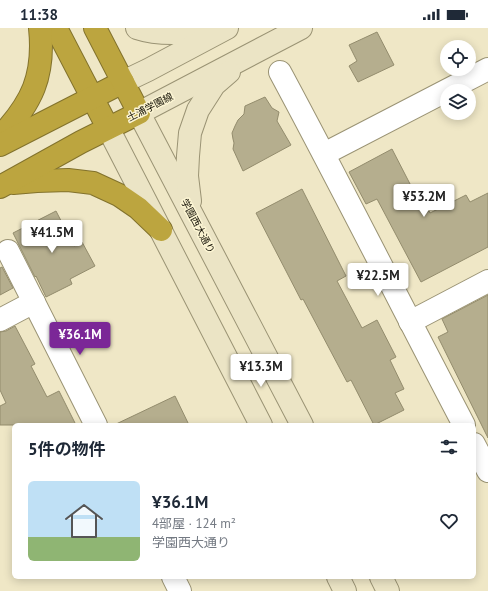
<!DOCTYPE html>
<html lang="ja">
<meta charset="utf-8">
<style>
body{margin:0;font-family:"PT Sans","Noto Sans JP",sans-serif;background:#f6f6f7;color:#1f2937;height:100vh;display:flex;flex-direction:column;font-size:15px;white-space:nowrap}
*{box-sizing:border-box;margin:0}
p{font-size:13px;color:#747a83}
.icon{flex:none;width:22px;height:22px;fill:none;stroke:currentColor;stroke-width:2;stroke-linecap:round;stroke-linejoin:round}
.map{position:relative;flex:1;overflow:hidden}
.sheet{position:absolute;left:12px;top:395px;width:464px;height:156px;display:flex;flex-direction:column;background:#fff;border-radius:6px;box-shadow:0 2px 10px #0003}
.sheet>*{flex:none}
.tools{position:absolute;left:440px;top:12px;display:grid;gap:8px}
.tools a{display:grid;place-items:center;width:36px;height:36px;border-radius:50%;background:#fff;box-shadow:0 2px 10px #0003;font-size:20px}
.price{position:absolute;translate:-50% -34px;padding:0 9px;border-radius:4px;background:#fff;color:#222;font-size:13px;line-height:26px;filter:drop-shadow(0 1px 2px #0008)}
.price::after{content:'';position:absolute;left:50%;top:24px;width:12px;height:9px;margin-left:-6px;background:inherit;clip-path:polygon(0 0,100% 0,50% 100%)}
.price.active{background:#7b2797;color:#fff}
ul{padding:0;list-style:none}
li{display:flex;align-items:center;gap:12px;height:100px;padding:0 16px}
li+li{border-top:1px solid #e0e1e3}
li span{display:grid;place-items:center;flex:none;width:112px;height:80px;border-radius:6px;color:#555}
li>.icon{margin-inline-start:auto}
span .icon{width:48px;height:48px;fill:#fffc;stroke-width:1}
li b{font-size:17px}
h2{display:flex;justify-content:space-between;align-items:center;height:48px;padding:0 16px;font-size:17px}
.status{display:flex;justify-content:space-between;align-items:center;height:28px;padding:0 20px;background:#fff;direction:ltr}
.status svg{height:11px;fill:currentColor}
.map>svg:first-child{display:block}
.building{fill:#b5ae8e;stroke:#938c6d}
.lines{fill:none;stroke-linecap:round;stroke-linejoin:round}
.street-casing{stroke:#9a9374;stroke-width:24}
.secondary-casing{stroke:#9a9374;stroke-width:24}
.highway-casing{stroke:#82722c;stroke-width:24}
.street{stroke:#fff;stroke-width:22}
.secondary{stroke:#ebe4c5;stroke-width:22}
.highway{stroke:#bca53f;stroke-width:22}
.labels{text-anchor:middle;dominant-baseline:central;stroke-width:3;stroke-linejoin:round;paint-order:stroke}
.street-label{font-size:10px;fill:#171408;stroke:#fcf5d3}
</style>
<div class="status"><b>11:38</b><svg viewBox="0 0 49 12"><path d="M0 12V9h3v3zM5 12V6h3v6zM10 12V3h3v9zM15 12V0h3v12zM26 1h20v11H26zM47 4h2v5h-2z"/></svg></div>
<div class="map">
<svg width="488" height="563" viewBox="0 0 488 563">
<rect width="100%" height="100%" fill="#efe7c6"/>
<g class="building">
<path d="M 377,4 L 394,37 L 358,54 L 349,38 L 357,33 L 349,17 Z"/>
<path d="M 265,69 L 272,80 L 279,84 L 277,93 L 291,117 L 243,143 L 233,121 L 234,115 L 233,111 L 232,105 L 235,98 L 238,92 L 244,86 L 245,78 Z"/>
<path d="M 392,121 L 425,185 L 429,183 L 430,185 L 466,167 L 470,174 L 488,165 L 488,219 L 421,254 L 377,171 L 366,176 L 349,144 Z"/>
<path d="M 302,161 L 346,248 L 337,253 L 362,300 L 377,292 L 396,329 L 390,332 L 404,361 L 395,365 L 404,382 L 374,397 L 351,352 L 347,354 L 303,271 L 301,272 L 256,185 Z"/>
<path d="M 56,183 L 74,218 L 82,214 L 95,238 L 70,251 L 72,256 L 46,269 L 36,248 L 35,249 L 13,205 Z"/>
<path d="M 2,239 L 13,260 L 0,267 L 0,240 Z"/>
<path d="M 488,267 L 488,410 L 438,309 L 448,304 L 442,291 Z"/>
<path d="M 15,298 L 35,336 L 31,338 L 47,369 L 59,363 L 76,397 L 0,397 L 0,378 L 6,375 L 0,362 L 0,304 L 6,303 Z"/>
<path d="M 175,368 L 189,397 L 114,397 Z"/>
</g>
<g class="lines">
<g class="street-casing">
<g id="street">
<path d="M 280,44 C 343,161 402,279 464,397"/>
<path d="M 324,126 L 488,41"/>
<path d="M 8,223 L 96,397"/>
<path d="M 0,292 L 34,274"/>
<path d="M 410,294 L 488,253"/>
<path d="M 474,416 L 488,443"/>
<path d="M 173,549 L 180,563"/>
</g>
</g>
<g class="secondary-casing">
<g id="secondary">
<path d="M 137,0 C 161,8 190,5 215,1"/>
<path d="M 301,0 L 139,85 L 302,397"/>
<path d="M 123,54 L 148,42 L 227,0"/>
<path d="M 108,100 L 261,397"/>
<path d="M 190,173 L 187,148 L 188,128 L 190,105 L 198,82 L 214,57 L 229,44"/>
<path d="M 338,549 L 345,563"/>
<path d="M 381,549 L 388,563"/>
</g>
</g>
<g class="highway-casing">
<g id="highway">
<path d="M 56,0 L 108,100"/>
<path d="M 0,109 C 32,75 45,48 40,0"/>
<path d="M 0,117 L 123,54"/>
<path d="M 13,155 L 37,153 L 68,152 L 93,155 L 119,167 L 138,180 L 161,202"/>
<path d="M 0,159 L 81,114 L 139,85 L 95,0"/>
</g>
</g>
<use href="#street" class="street"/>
<use href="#secondary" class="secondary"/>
<use href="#highway" class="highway"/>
</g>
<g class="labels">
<g class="street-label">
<text transform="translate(150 79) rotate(-27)">土浦学園線</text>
<text transform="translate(198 198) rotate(62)">学園西大通り</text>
</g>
</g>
</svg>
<div class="tools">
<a><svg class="icon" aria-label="locate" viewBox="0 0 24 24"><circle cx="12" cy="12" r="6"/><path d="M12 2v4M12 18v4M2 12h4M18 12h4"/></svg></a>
<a><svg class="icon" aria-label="layers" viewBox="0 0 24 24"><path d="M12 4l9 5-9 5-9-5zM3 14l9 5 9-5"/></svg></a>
</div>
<b class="price" style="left:424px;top:190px">¥53.2M</b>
<b class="price" style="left:52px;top:226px">¥41.5M</b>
<b class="price" style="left:378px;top:269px">¥22.5M</b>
<b class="price active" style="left:80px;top:328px">¥36.1M</b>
<b class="price" style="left:261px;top:360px">¥13.3M</b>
<section class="sheet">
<h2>5件の物件<svg class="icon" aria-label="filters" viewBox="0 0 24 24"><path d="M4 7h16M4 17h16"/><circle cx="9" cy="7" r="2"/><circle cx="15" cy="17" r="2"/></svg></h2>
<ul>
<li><span style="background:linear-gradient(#bfe0f5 70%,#8fb573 0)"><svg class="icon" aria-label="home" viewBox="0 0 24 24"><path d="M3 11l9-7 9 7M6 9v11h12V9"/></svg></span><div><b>¥36.1M</b><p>4部屋 · 124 m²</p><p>学園西大通り</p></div><svg class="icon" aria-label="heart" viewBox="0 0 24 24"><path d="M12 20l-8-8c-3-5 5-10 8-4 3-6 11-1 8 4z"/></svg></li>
</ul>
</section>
</div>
